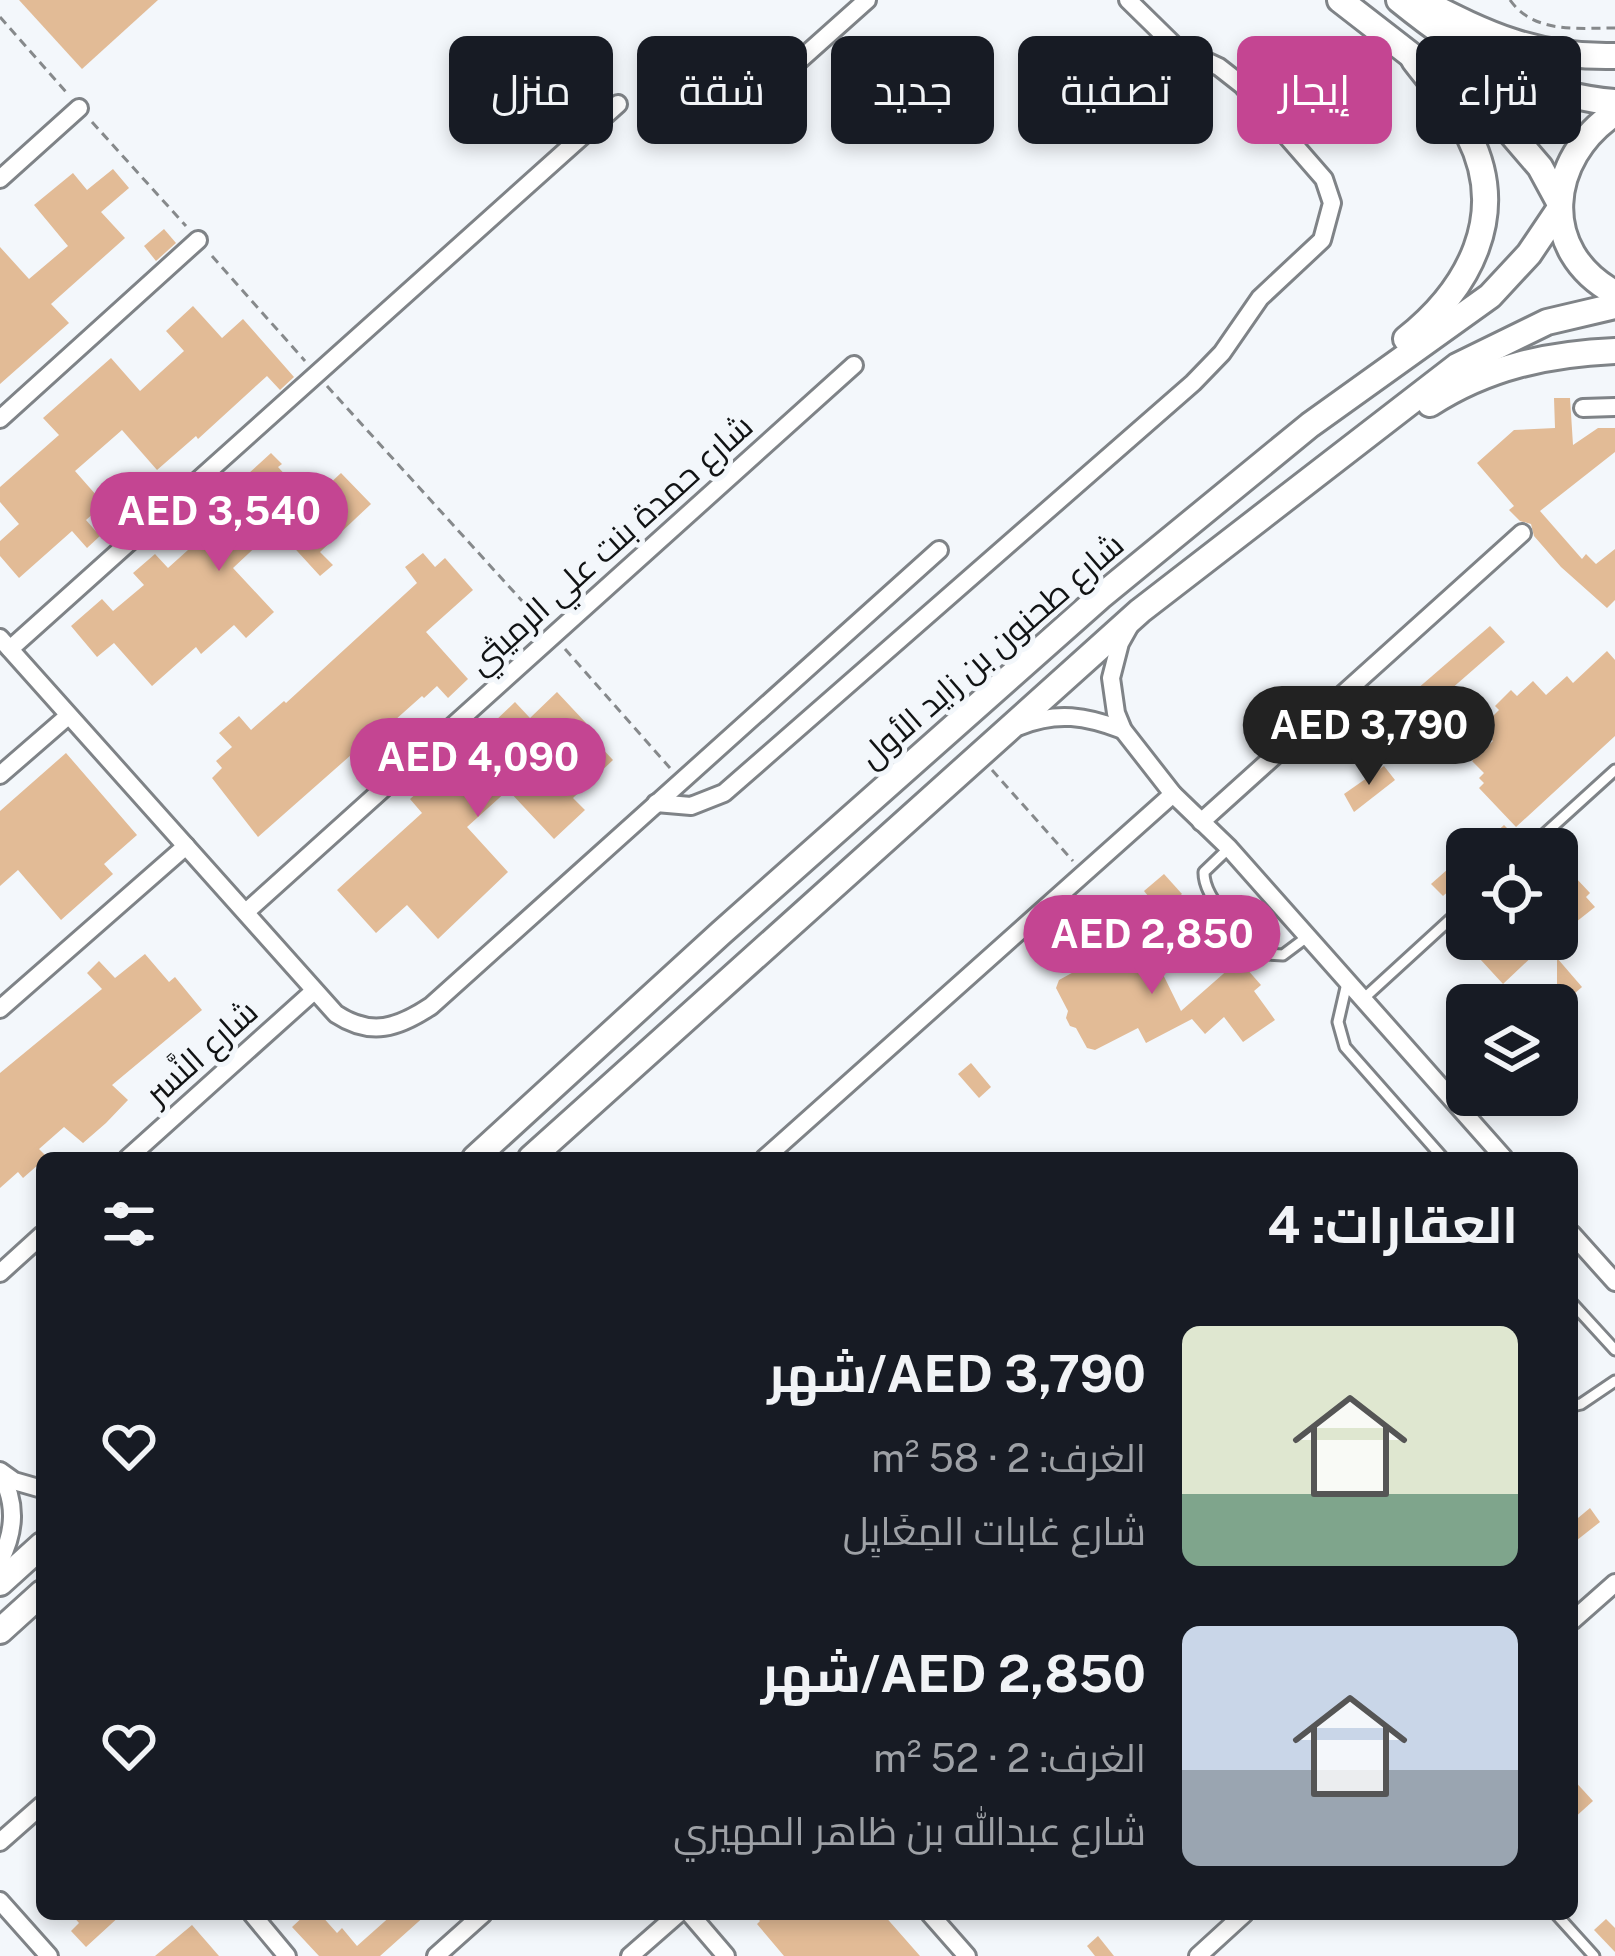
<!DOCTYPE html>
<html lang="ar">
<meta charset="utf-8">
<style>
body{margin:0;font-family:"Public Sans",Cairo,sans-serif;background:#20242c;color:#f1f3f6;direction:rtl;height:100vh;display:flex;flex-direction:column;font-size:45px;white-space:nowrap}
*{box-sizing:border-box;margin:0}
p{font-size:39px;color:#9ea1a6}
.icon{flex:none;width:66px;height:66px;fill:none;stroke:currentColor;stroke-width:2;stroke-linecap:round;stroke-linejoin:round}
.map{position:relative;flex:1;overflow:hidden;direction:ltr}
.details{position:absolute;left:36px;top:1152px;width:1542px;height:768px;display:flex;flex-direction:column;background:#171b24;border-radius:18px;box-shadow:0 6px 18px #0003;direction:rtl}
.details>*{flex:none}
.guide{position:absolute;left:36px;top:36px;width:1545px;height:108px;direction:rtl;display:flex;gap:24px}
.fabs{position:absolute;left:1446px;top:828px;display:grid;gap:24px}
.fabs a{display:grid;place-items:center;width:132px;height:132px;border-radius:18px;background:#171b24;box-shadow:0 6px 18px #0003;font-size:60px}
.price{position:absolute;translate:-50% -102px;padding:0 27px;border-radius:42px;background:#c44592;color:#fff;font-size:39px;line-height:78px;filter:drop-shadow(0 3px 6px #0008)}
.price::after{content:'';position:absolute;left:50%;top:72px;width:36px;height:27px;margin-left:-18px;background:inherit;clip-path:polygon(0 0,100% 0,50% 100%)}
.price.on{background:#222;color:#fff}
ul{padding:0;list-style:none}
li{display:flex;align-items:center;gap:36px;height:300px;padding:0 60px}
li span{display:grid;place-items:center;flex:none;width:336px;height:240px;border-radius:18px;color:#555}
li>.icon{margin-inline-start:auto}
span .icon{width:144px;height:144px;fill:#fffc;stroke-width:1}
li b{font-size:51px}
h2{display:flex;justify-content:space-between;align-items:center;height:144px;padding:0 60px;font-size:51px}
.pill{padding:0 42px;border-radius:18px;background:#171b24;box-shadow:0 6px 18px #0003;font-size:42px;line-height:108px}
.pill.on{background:#c44592;color:#fff}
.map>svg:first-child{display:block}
.building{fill:#e2bb96}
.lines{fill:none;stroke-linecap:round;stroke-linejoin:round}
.lane-casing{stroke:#7f8387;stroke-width:15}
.street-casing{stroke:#7f8387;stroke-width:22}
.secondary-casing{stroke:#7f8387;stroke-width:30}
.path{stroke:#86898b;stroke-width:3;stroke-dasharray:9 6;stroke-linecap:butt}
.lane{stroke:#fff;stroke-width:9}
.street{stroke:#fff;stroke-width:16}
.secondary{stroke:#fff;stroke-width:24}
.labels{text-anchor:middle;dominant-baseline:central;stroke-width:10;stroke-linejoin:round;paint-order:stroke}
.street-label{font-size:33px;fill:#111314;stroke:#f3f7fb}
</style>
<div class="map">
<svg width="1615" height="1956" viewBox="0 0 1615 1956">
<rect width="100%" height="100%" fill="#f3f7fb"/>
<g class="building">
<path d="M 19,0 L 158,0 L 82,69 Z"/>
<path d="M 113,169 L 129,188 L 101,212 L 125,238 L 51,304 L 69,323 L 0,384 L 0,247 L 29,279 L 68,246 L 34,205 L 73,173 L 87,190 Z"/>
<path d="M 164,229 L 176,243 L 156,261 L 144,246 Z"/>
<path d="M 193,306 L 222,338 L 243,319 L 294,377 L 280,390 L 267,376 L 198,439 L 196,436 L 157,470 L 122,430 L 75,471 L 104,504 L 86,520 L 100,536 L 87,548 L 72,531 L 19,578 L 0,556 L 0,541 L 19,524 L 0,502 L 0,487 L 59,435 L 43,418 L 111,358 L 140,391 L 184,351 L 166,331 Z"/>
<path d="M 1554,398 L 1570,398 L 1573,445 L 1598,428 L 1615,428 L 1615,452 L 1540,511 L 1582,559 L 1586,554 L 1596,564 L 1615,549 L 1615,600 L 1607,608 L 1561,567 L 1534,536 L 1531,524 L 1520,521 L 1509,510 L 1514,506 L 1477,463 L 1514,430 L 1555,428 Z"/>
<path d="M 271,453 L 282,464 L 278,467 L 310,502 L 341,473 L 371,504 L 320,552 L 333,565 L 320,576 L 276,528 L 233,568 L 274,612 L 246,638 L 234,625 L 201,654 L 196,647 L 152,686 L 114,643 L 97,657 L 71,626 L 102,599 L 113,611 L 144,585 L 133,573 L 155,554 L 168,568 L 249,495 L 238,483 Z"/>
<path d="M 423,553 L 435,567 L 445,558 L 473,590 L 426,632 L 468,679 L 448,698 L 437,686 L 424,698 L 422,696 L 385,729 L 397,742 L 365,770 L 351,755 L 258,837 L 212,778 L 222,768 L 216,761 L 232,747 L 219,733 L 239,716 L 251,730 L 284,701 L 286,703 L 417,583 L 405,567 Z"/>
<path d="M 1490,626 L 1505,642 L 1395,738 L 1380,721 Z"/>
<path d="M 1607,651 L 1615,660 L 1615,736 L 1516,827 L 1479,788 L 1484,783 L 1479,778 L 1484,773 L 1472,761 L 1493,741 L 1481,728 L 1499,710 L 1495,706 L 1511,690 L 1517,696 L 1533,681 L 1546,695 L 1567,676 L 1573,683 Z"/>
<path d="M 557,692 L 586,723 L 581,726 L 613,760 L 573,798 L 585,810 L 554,839 L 508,790 L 467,827 L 508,872 L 438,939 L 407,905 L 376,933 L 337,890 L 422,813 L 410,799 L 445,768 L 458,783 L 508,738 L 493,723 L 515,702 L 530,718 Z"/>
<path d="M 66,753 L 137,835 L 104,864 L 113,874 L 61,920 L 18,870 L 0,886 L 0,811 Z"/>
<path d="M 1384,766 L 1395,780 L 1354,812 L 1344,794 Z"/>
<path d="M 1504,825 L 1516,837 L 1503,849 L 1478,849 Z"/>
<path d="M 1457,861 L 1467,875 L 1443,896 L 1431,884 Z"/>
<path d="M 1557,866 L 1570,880 L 1574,876 L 1590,893 L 1586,897 L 1595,907 L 1557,937 Z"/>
<path d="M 1164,874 L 1182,894 L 1161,912 L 1144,891 Z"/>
<path d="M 1113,920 L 1125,930 L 1129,928 L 1136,943 L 1151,950 L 1181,1011 L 1239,960 L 1261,985 L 1254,991 L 1275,1020 L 1243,1042 L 1224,1017 L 1205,1034 L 1192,1019 L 1146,1043 L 1138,1028 L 1095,1050 L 1087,1048 L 1076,1028 L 1070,1026 L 1066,1018 L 1068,1011 L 1056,988 L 1059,980 L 1101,957 L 1094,945 L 1111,936 Z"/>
<path d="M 1474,939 L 1529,939 L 1539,950 L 1503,984 L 1480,959 L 1487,952 Z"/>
<path d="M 145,954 L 169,982 L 175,977 L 202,1010 L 112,1085 L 128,1100 L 106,1123 L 83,1143 L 64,1127 L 39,1149 L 47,1157 L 23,1178 L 18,1172 L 0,1188 L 0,1073 L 102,989 L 87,973 L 99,961 L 115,978 Z"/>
<path d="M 1557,958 L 1582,987 L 1567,1000 L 1557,988 Z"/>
<path d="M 971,1063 L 991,1087 L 979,1098 L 958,1074 Z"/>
<path d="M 1590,1508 L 1600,1522 L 1572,1544 L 1572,1523 Z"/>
<path d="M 1572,1778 L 1593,1801 L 1572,1820 Z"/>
<path d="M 71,1914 L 122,1914 L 86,1947 L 71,1931 L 79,1923 Z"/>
<path d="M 306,1914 L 320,1914 L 337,1933 L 342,1928 L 357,1946 L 393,1914 L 427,1914 L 380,1956 L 319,1956 L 292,1927 Z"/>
<path d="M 754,1914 L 883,1914 L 920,1956 L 784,1956 L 757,1924 L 760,1921 Z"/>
<path d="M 1606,1919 L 1615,1928 L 1615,1952 L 1594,1930 Z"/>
<path d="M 192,1925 L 219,1956 L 155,1956 Z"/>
<path d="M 1098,1936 L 1114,1956 L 1095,1956 L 1087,1946 Z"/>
</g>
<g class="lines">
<g class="lane-casing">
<g id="lane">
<path d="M 1229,848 L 1204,872 C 1203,900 1245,938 1267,954 L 1283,955 L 1307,937"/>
<path d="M 1528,849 L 1615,770"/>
<path d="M 1347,983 L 1338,1022 L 1345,1047 L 1443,1158"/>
<path d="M 1362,1000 L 1467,904"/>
<path d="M 1572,1303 L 1615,1350"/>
<path d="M 1572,1406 L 1581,1404 L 1615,1381"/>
<path d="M 1556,1914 L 1594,1956"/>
</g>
</g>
<g class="street-casing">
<g id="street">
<path d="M 765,91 L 867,0"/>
<path d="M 0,179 L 79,108"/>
<path d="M 1583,408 L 1615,407"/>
<path d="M 0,419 L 198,240"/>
<path d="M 1129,627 L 1120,643 L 1111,678 L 1116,713 L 1123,730 L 1173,794 L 1229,848 L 1504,1158"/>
<path d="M 0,638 L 336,1014 C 371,1037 398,1028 431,1006 L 939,550"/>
<path d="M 10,649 L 618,104"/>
<path d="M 1020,726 C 1057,711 1086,716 1123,730"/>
<path d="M 0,775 L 68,716"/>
<path d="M 656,803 L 691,806 L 724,793 L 1193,383 L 1222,353 L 1260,298 L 1322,240 L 1332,203 L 1324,179 L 1242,85 L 1219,67 L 1176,47 L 1128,0"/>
<path d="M 1201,822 L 1522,533"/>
<path d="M 246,912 L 854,365"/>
<path d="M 0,1009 L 186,846"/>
<path d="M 128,1158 L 314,991"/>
<path d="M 765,1158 L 1173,794"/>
<path d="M 1572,1234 L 1615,1282"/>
<path d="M 0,1273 L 42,1235"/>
<path d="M 0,1471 L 14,1481 L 42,1489"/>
<path d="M 0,1473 C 17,1503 15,1531 0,1561"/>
<path d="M 1572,1621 L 1615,1583"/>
<path d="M 0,1842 L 42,1805"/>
<path d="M 0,1901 L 49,1956"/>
<path d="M 252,1914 L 287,1956"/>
<path d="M 690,1914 L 726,1956"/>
<path d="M 930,1914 L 967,1956"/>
<path d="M 436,1956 L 483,1914"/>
<path d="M 630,1956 L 678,1914"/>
<path d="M 1198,1956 L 1244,1914"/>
</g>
</g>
<g class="secondary-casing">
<g id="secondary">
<path d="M 1340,0 L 1509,131 L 1540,167 L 1559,202"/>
<path d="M 1399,0 C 1463,52 1531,96 1615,102"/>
<path d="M 1420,0 C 1488,35 1536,58 1615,56"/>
<path d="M 1615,113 C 1547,158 1537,251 1615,293"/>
<path d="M 1406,339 C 1469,289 1509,215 1469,136 C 1455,108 1432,84 1414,60"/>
<path d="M 1430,404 C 1487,367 1548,354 1615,351"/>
<path d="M 475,1158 L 721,933 L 1100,597 L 1310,425 L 1490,296 L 1529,254 L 1560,208"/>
<path d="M 531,1158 L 1140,611 L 1457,366 L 1547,322 L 1615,306"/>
<path d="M 0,1583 L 42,1545"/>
<path d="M 0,1631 L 42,1593"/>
</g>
</g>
<g class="path">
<path d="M 1510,0 C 1534,34 1578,28 1615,28"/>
<path d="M 0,17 L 66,92"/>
<path d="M 92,122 L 186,226"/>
<path d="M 212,256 L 305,361"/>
<path d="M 327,386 L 543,624"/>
<path d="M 565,649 L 670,768"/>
<path d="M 992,770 L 1073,861"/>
</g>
<use href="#lane" class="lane"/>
<use href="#street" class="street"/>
<use href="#secondary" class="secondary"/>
</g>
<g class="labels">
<g class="street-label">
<text transform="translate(610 544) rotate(-42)">شارع حمدة بنت علي الرميثي</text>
<text transform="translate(991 650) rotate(-41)">شارع طحنون بن زايد الأول</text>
<text transform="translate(201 1052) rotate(-42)">شارع النَّسر</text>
</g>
</g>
</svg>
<div class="fabs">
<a><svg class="icon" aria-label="locate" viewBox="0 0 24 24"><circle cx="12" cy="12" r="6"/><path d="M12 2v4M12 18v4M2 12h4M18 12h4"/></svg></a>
<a><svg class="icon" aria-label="layers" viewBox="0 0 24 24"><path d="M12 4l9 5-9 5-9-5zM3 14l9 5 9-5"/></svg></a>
</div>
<b class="price" style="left:219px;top:574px">AED 3,540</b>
<b class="price on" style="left:1369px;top:788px">AED 3,790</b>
<b class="price" style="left:478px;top:820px">AED 4,090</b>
<b class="price" style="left:1152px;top:997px">AED 2,850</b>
<div class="guide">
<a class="pill">شراء</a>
<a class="pill on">إيجار</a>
<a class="pill">تصفية</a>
<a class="pill">جديد</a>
<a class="pill">شقة</a>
<a class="pill">منزل</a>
</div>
<section class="details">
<h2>العقارات: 4<svg class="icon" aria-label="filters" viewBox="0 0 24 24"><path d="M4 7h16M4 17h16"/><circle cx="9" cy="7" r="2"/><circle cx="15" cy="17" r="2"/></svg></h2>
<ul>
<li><span style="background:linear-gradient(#dfe7d0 70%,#7fa58c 0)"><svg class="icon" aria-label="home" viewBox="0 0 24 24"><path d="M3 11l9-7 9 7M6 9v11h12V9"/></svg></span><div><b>AED 3,790/شهر</b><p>الغرف: 2 · 58 m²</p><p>شارع غابات المِغَايِل</p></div><svg class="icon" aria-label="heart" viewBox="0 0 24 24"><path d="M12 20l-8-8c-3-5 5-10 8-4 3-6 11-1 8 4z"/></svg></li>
<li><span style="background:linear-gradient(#c9d6e8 60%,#9aa5b1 0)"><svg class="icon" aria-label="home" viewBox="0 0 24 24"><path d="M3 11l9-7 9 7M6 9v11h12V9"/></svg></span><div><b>AED 2,850/شهر</b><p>الغرف: 2 · 52 m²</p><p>شارع عبدالله بن ظاهر المهيري</p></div><svg class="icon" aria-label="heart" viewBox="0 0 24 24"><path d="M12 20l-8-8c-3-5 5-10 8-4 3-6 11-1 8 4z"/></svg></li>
</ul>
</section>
</div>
